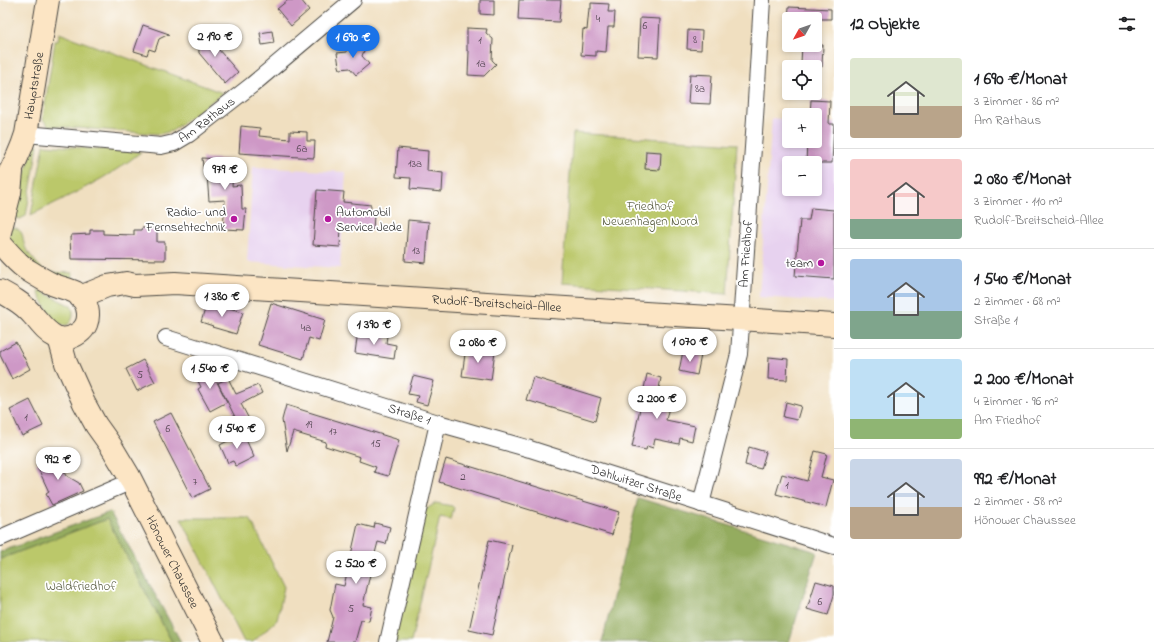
<!DOCTYPE html>
<html lang="de">
<meta charset="utf-8">
<style>
body{margin:0;font-family:"Indie Flower",sans-serif;background:#f2f2f2;color:#202124;height:100vh;display:flex;flex-direction:column;font-size:15px;white-space:nowrap}
*{box-sizing:border-box;margin:0}
p{font-size:13px;color:#757577}
.icon{flex:none;width:22px;height:22px;fill:none;stroke:currentColor;stroke-width:2;stroke-linecap:round;stroke-linejoin:round}
.map{position:relative;flex:1;overflow:hidden}
.details{display:flex;flex-direction:column;background:#fff;width:320px}
.details>*{flex:none}
.needle{width:26px;rotate:230deg}
.controls{position:absolute;left:782px;top:12px;display:grid;gap:8px}
.controls a{display:grid;place-items:center;width:40px;height:40px;border-radius:4px;background:#fff;box-shadow:0 2px 6px #0003;font-size:20px}
.price{position:absolute;translate:-50% -34px;padding:0 9px;border-radius:14px;background:#fff;color:#222;font-size:13px;line-height:26px;filter:drop-shadow(0 1px 2px #0008)}
.price::after{content:'';position:absolute;left:50%;top:24px;width:12px;height:9px;margin-left:-6px;background:inherit;clip-path:polygon(0 0,100% 0,50% 100%)}
.price.active{background:#1a73e8;color:#fff}
ul{padding:0;list-style:none}
li{display:flex;align-items:center;gap:12px;height:100px;padding:0 16px}
li+li{border-top:1px solid #e0e0e0}
li span{display:grid;place-items:center;flex:none;width:112px;height:80px;border-radius:4px;color:#555}
li>.icon{margin-inline-start:auto}
span .icon{width:48px;height:48px;fill:#fffc;stroke-width:1}
li b{font-size:17px}
h2{display:flex;justify-content:space-between;align-items:center;height:48px;padding:0 16px;font-size:17px}
main{display:flex;flex:1;min-height:0}
.map>svg:first-child{display:block}
.built{fill:#e7d2ef;fill-rule:evenodd}
.green{fill:#bbc86b;stroke:#737a4b}
.forest{fill:#94ac5f;stroke:#606c45}
.building{fill:#ce98c6}
.lines{fill:none;stroke-linecap:round;stroke-linejoin:round}
.street-casing{stroke:#494641;stroke-width:18}
.secondary-casing{stroke:#494641;stroke-width:24}
.street{stroke:#fff;stroke-width:16}
.secondary{stroke:#fce5c4;stroke-width:22}
.poi-dot{fill:#b5179e;stroke:#fff;stroke-width:1.5}
.labels{text-anchor:middle;dominant-baseline:central;stroke-width:3.5;stroke-linejoin:round;paint-order:stroke}
.number-label{font-size:11px;fill:#544652}
.street-label{font-size:13px;fill:#2b2b2b;stroke:#fff}
.park-label{font-size:13px;fill:#565a3e;stroke:#fff}
.poi-label{font-size:13px;fill:#2b2b2b;stroke:#fff;text-anchor:end}
</style>
<main>
<div class="map">
<svg width="834" height="642" viewBox="0 0 834 642">
<rect width="100%" height="100%" fill="#fff"/>
<filter id="ink" filterUnits="userSpaceOnUse"><feTurbulence type="fractalNoise" baseFrequency=".025" numOctaves="2"/><feDisplacementMap in="SourceGraphic" scale="8" xChannelSelector="R" yChannelSelector="G"/><feConvolveMatrix kernelMatrix="1 2 1 2 8 2 1 2 1" color-interpolation-filters="sRGB"/></filter>
<filter id="wash" filterUnits="userSpaceOnUse"><feTurbulence type="fractalNoise" baseFrequency=".012" numOctaves="4" result="noise"/><feDisplacementMap in="SourceGraphic" scale="16" xChannelSelector="R" yChannelSelector="G"/><feGaussianBlur stdDeviation="0.9" result="paint"/><feColorMatrix in="noise" values="0 0 0 0 0 0 0 0 0 0 0 0 0 0 0 0 0 1.4 0 .05"/><feComposite in="paint" operator="in"/></filter>
<g filter="url(#wash)">
<rect width="100%" height="100%" fill="#f0dfc0"/>
<g class="built">
<path d="M 772,118 L 789,120 L 789,141 L 815,141 L 815,121 L 834,123 L 834,302 L 759,297 ZM 789,163 L 815,163 L 815,189 L 789,189 Z"/>
<path d="M 253,167 L 346,172 L 340,268 L 247,262 Z"/>
</g>
<g class="green">
<path d="M 59,33 L 223,93 L 172,131 L 160,134 L 49,126 L 43,120 L 43,117 L 55,41 L 58,41 Z"/>
<path d="M 573,133 L 737,144 L 727,294 L 562,283 Z"/>
<path d="M 34,144 L 38,145 L 26,216 L 20,219 L 12,216 Z"/>
<path d="M 44,145 L 141,152 C 109,178 68,196 31,215 Z"/>
<path d="M 9,226 C 29,230 19,240 28,252 C 33,259 39,266 45,272 L 73,273 L 69,284 C 45,275 5,259 9,226 Z"/>
<path d="M 39,290 L 71,306 C 77,316 69,331 58,323 C 50,318 42,300 38,292 Z"/>
<path d="M 436,503 L 452,506 L 454,508 L 451,519 L 440,517 L 411,642 L 393,642 L 423,511 Z"/>
<path d="M 181,518 L 250,518 L 284,587 L 277,620 L 253,642 L 244,642 Z"/>
<path d="M 107,519 L 172,642 L 0,642 L 0,559 Z"/>
</g>
<g class="forest">
<path d="M 638,498 L 817,552 L 789,642 L 602,642 Z"/>
<path d="M 110,512 L 181,642 L 172,642 L 107,519 L 0,559 L 0,552 Z"/>
</g>
<g id="blocks">
<g class="building">
<path d="M 288,0 L 301,0 L 309,10 L 291,26 L 277,9 Z"/>
<path d="M 480,0 L 494,0 L 494,15 L 480,14 Z"/>
<path d="M 519,0 L 561,0 L 559,22 L 518,20 Z"/>
<path d="M 591,3 L 609,4 L 608,12 L 615,12 L 614,27 L 608,27 L 606,52 L 596,51 L 596,56 L 581,55 L 583,29 L 587,30 L 589,9 L 591,9 Z"/>
<path d="M 789,7 L 831,9 L 831,19 L 788,19 Z"/>
<path d="M 640,18 L 660,19 L 658,57 L 638,56 Z"/>
<path d="M 143,25 L 169,34 L 159,39 L 155,51 L 149,49 L 147,55 L 134,51 Z"/>
<path d="M 198,26 L 238,72 L 225,84 L 199,53 Z"/>
<path d="M 467,28 L 487,29 L 486,33 L 493,39 L 492,60 L 496,64 L 484,76 L 468,75 L 469,51 L 467,51 Z"/>
<path d="M 688,30 L 702,31 L 701,50 L 687,49 Z"/>
<path d="M 272,31 L 274,43 L 262,45 L 260,33 Z"/>
<path d="M 350,42 L 365,48 L 362,56 L 369,64 L 356,75 L 350,68 L 340,69 L 339,66 L 337,53 L 347,52 Z"/>
<path d="M 802,45 L 823,45 L 822,67 L 805,67 L 805,64 L 801,63 Z"/>
<path d="M 690,74 L 712,75 L 710,104 L 688,103 Z"/>
<path d="M 811,100 L 830,101 L 829,124 L 834,124 L 832,163 L 806,163 L 807,141 L 815,141 L 815,115 L 810,115 Z"/>
<path d="M 241,126 L 260,128 L 259,136 L 290,139 L 290,131 L 307,132 L 307,141 L 315,141 L 314,158 L 239,153 Z"/>
<path d="M 398,148 L 428,151 L 427,171 L 443,173 L 442,192 L 410,189 L 411,178 L 396,177 Z"/>
<path d="M 646,151 L 661,152 L 660,170 L 645,169 Z"/>
<path d="M 202,158 L 234,160 L 232,186 L 241,185 L 242,209 L 246,209 L 244,230 L 223,229 L 225,200 L 209,201 L 207,175 L 204,175 Z"/>
<path d="M 317,190 L 344,192 L 343,202 L 371,205 L 370,215 L 374,215 L 373,230 L 341,227 L 340,247 L 313,245 Z"/>
<path d="M 811,208 L 834,210 L 834,279 L 795,276 L 800,220 L 809,220 Z"/>
<path d="M 408,220 L 429,222 L 426,263 L 405,261 Z"/>
<path d="M 142,228 L 157,228 L 157,242 L 165,242 L 165,260 L 71,259 L 70,237 L 71,237 L 71,235 L 90,234 L 90,230 L 103,230 L 103,234 L 134,235 L 134,230 L 141,230 Z"/>
<path d="M 207,303 L 218,306 L 219,305 L 243,312 L 236,334 L 212,327 L 213,326 L 201,322 Z"/>
<path d="M 271,303 L 325,320 L 319,341 L 309,338 L 303,359 L 258,345 Z"/>
<path d="M 358,331 L 387,336 L 386,343 L 396,345 L 394,359 L 355,353 Z"/>
<path d="M 16,342 L 30,369 L 12,379 L 0,355 L 0,351 Z"/>
<path d="M 466,347 L 495,351 L 491,380 L 462,376 Z"/>
<path d="M 683,351 L 701,355 L 697,375 L 679,371 Z"/>
<path d="M 769,357 L 788,359 L 787,380 L 768,379 Z"/>
<path d="M 143,360 L 155,382 L 137,391 L 126,369 Z"/>
<path d="M 208,369 L 214,381 L 216,380 L 227,402 L 210,411 L 198,389 L 201,387 L 195,375 Z"/>
<path d="M 647,374 L 661,378 L 657,399 L 670,402 L 666,420 L 695,426 L 692,441 L 680,438 L 679,444 L 655,439 L 653,448 L 647,446 L 646,450 L 632,447 Z"/>
<path d="M 413,376 L 434,381 L 427,405 L 416,402 L 418,396 L 408,394 Z"/>
<path d="M 533,377 L 601,398 L 595,421 L 526,400 Z"/>
<path d="M 228,378 L 236,394 L 258,385 L 262,393 L 241,404 L 250,421 L 240,427 L 218,383 Z"/>
<path d="M 30,400 L 43,426 L 22,436 L 10,410 Z"/>
<path d="M 786,402 L 801,406 L 797,420 L 783,417 Z"/>
<path d="M 286,405 L 399,440 L 388,476 L 374,472 L 376,467 L 359,461 L 360,457 L 325,446 L 326,442 L 293,432 L 287,451 L 282,420 Z"/>
<path d="M 171,413 L 210,489 L 192,498 L 153,422 Z"/>
<path d="M 243,433 L 254,457 L 236,466 L 233,461 L 228,463 L 220,445 Z"/>
<path d="M 749,447 L 766,452 L 761,469 L 745,465 Z"/>
<path d="M 815,451 L 827,454 L 821,477 L 833,480 L 826,507 L 776,494 L 782,474 L 807,481 Z"/>
<path d="M 56,455 L 67,476 L 79,483 L 83,491 L 52,505 L 46,494 L 49,492 L 36,464 Z"/>
<path d="M 446,459 L 619,512 L 612,535 L 439,482 Z"/>
<path d="M 375,523 L 390,527 L 386,544 L 378,542 L 374,557 L 363,605 L 372,607 L 369,621 L 361,620 L 355,642 L 327,642 L 333,617 L 330,610 L 335,584 L 344,586 L 358,524 L 374,528 Z"/>
<path d="M 489,540 L 512,545 L 492,635 L 469,630 Z"/>
<path d="M 816,581 L 834,586 L 834,595 L 828,615 L 807,609 Z"/>
</g>
</g>
</g>
<g filter="url(#ink)">
<use href="#blocks" fill-opacity="0" stroke="#494641" stroke-width="1"/>
<g class="lines">
<g class="street-casing">
<g id="street">
<path id="s1" d="M 26,134 L 161,146 L 174,143 L 189,134 L 252,85 L 353,0"/>
<path id="s2" d="M 166,338 L 438,423 L 530,449 L 834,546"/>
<path id="s3" d="M 701,504 L 739,354 L 755,118 L 762,0"/>
<path d="M 0,538 L 132,481"/>
<path d="M 388,642 L 438,423"/>
</g>
</g>
<g class="secondary-casing">
<g id="secondary">
<path id="s4" d="M 0,189 C 11,171 20,154 26,134 L 48,0"/>
<path d="M 0,232 L 10,193 L 12,172"/>
<path d="M 0,243 C 8,252 16,262 26,269 C 34,274 43,280 52,284 C 59,287 68,289 75,292 C 90,301 93,323 79,333 C 72,338 64,340 56,337 C 45,332 38,320 30,312 C 22,303 11,297 0,291"/>
<path id="s5" d="M 80,297 L 107,286 L 126,283 L 135,285 L 175,283 L 834,325"/>
<path id="s6" d="M 59,338 L 66,363 L 84,403 L 96,425 L 111,446 L 129,476 L 213,642"/>
</g>
</g>
<use href="#street" class="street"/>
<use href="#secondary" class="secondary"/>
</g>
</g>
<g class="poi-dot">
<circle cx="234" cy="219" r="4"/>
<circle cx="328" cy="219" r="4"/>
<circle cx="821" cy="263" r="4"/>
</g>
<g class="labels">
<g class="number-label">
<text x="598" y="19">4</text>
<text x="645" y="26">6</text>
<text x="695" y="40">8</text>
<text x="480" y="41">1</text>
<text x="481" y="64">1a</text>
<text x="700" y="89">8a</text>
<text x="302" y="149">6a</text>
<text x="415" y="164">13a</text>
<text x="416" y="251">13</text>
<text x="306" y="328">4a</text>
<text x="140" y="375">5</text>
<text x="26" y="418">1</text>
<text x="309" y="425">19</text>
<text x="168" y="429">6</text>
<text x="333" y="432">17</text>
<text x="376" y="444">15</text>
<text x="463" y="477">2</text>
<text x="195" y="482">7</text>
<text x="787" y="486">1</text>
<text x="820" y="602">6</text>
<text x="351" y="609">5</text>
</g>
<g class="street-label">
<text stroke="none"><textPath href="#s4" startOffset="110">Hauptstraße</textPath></text>
<text stroke="none"><textPath href="#s1" startOffset="189">Am Rathaus</textPath></text>
<text stroke="none"><textPath href="#s3" startOffset="255">Am Friedhof</textPath></text>
<text stroke="none"><textPath href="#s5" startOffset="420">Rudolf-Breitscheid-Allee</textPath></text>
<text stroke="none"><textPath href="#s2" startOffset="255">Straße 1</textPath></text>
<text stroke="none"><textPath href="#s2" startOffset="492">Dahlwitzer Straße</textPath></text>
<text stroke="none"><textPath href="#s6" startOffset="252">Hönower Chaussee</textPath></text>
</g>
<g class="park-label">
<text x="650" y="206">Friedhof<tspan x="650" dy="15">Neuenhagen Nord</tspan></text>
<text x="81" y="586">Waldfriedhof</text>
</g>
<g class="poi-label">
<text x="226" y="212">Radio- und<tspan x="226" dy="15">Fernsehtechnik</tspan></text>
<text x="336" y="212" text-anchor="start">Automobil<tspan x="336" dy="15">Service Jede</tspan></text>
<text x="813" y="263">team</text>
</g>
</g>
</svg>
<div class="controls">
<a><svg class="needle" viewBox="-14 -14 28 28"><path d="M0-13l5 13h-10z" fill="#e53935"/><path d="M0 13l5-13h-10z" fill="#757577"/></svg></a>
<a><svg class="icon" aria-label="locate" viewBox="0 0 24 24"><circle cx="12" cy="12" r="6"/><path d="M12 2v4M12 18v4M2 12h4M18 12h4"/></svg></a>
<a>+</a>
<a>−</a>
</div>
<b class="price" style="left:215px;top:58px">2 190 €</b>
<b class="price active" style="left:353px;top:59px">1 690 €</b>
<b class="price" style="left:225px;top:191px">979 €</b>
<b class="price" style="left:222px;top:318px">1 380 €</b>
<b class="price" style="left:374px;top:346px">1 390 €</b>
<b class="price" style="left:690px;top:363px">1 070 €</b>
<b class="price" style="left:478px;top:364px">2 080 €</b>
<b class="price" style="left:210px;top:390px">1 540 €</b>
<b class="price" style="left:657px;top:420px">2 200 €</b>
<b class="price" style="left:237px;top:450px">1 540 €</b>
<b class="price" style="left:58px;top:481px">992 €</b>
<b class="price" style="left:356px;top:585px">2 520 €</b>
</div>
<section class="details">
<h2>12 Objekte<svg class="icon" aria-label="filters" viewBox="0 0 24 24"><path d="M4 7h16M4 17h16"/><circle cx="9" cy="7" r="2"/><circle cx="15" cy="17" r="2"/></svg></h2>
<ul>
<li><span style="background:linear-gradient(#dfe7d0 60%,#b9a48a 0)"><svg class="icon" aria-label="home" viewBox="0 0 24 24"><path d="M3 11l9-7 9 7M6 9v11h12V9"/></svg></span><div><b>1 690 €/Monat</b><p>3 Zimmer · 86 m²</p><p>Am Rathaus</p></div></li>
<li><span style="background:linear-gradient(#f6c9c9 75%,#7fa58c 0)"><svg class="icon" aria-label="home" viewBox="0 0 24 24"><path d="M3 11l9-7 9 7M6 9v11h12V9"/></svg></span><div><b>2 080 €/Monat</b><p>3 Zimmer · 110 m²</p><p>Rudolf-Breitscheid-Allee</p></div></li>
<li><span style="background:linear-gradient(#a9c7e8 65%,#7fa58c 0)"><svg class="icon" aria-label="home" viewBox="0 0 24 24"><path d="M3 11l9-7 9 7M6 9v11h12V9"/></svg></span><div><b>1 540 €/Monat</b><p>2 Zimmer · 68 m²</p><p>Straße 1</p></div></li>
<li><span style="background:linear-gradient(#bfe0f5 75%,#8fb573 0)"><svg class="icon" aria-label="home" viewBox="0 0 24 24"><path d="M3 11l9-7 9 7M6 9v11h12V9"/></svg></span><div><b>2 200 €/Monat</b><p>4 Zimmer · 96 m²</p><p>Am Friedhof</p></div></li>
<li><span style="background:linear-gradient(#c9d6e8 60%,#b9a48a 0)"><svg class="icon" aria-label="home" viewBox="0 0 24 24"><path d="M3 11l9-7 9 7M6 9v11h12V9"/></svg></span><div><b>992 €/Monat</b><p>2 Zimmer · 58 m²</p><p>Hönower Chaussee</p></div></li>
</ul>
</section>
</main>
